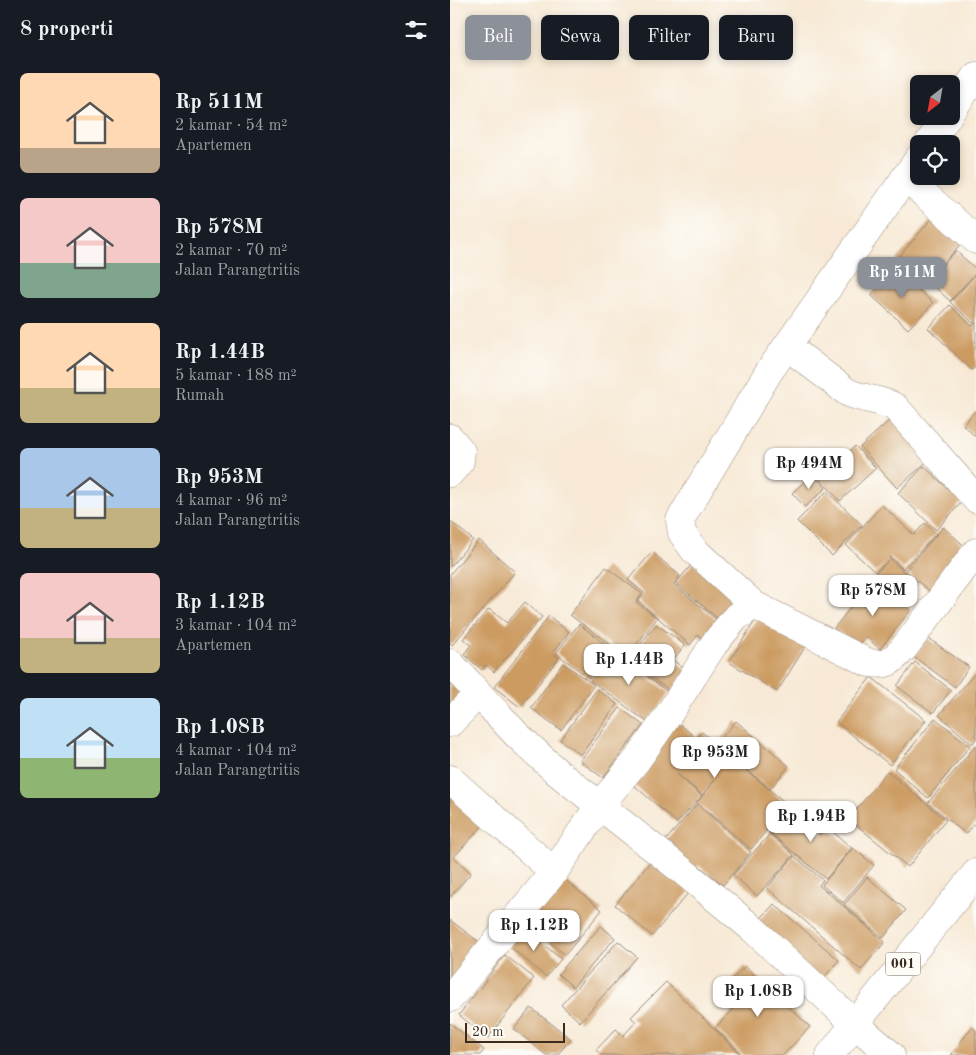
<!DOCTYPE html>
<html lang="id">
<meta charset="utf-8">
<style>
body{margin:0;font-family:"Old Standard TT",serif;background:#242831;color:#f1f3f6;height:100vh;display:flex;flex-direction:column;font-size:19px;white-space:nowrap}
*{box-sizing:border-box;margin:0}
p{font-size:16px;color:#9ea1a6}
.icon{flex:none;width:28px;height:28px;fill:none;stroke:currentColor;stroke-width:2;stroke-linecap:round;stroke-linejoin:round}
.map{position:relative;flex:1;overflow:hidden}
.drawer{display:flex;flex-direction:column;background:#171b24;width:450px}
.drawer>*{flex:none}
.top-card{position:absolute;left:15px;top:15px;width:435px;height:45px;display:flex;gap:10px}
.needle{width:32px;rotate:211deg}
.controls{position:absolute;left:460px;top:75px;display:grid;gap:10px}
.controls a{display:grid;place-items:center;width:50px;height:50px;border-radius:8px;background:#171b24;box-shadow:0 2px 8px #0003;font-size:25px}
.scale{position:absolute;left:15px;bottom:12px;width:100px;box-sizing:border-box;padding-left:5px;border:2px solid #3b2a1e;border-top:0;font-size:14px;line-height:18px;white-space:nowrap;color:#3b2a1e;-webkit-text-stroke:4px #fdfcf7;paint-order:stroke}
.price{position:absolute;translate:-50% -42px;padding:0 11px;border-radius:10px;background:#fff;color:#222;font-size:16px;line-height:32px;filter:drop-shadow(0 1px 2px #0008)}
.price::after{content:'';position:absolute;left:50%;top:30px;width:15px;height:11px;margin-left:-8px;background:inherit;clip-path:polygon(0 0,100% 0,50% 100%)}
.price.current{background:#8c9099;color:#fff}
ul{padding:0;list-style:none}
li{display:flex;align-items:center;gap:15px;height:125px;padding:0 20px}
li span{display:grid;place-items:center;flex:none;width:140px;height:100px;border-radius:8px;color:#555}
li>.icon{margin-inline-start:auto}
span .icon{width:60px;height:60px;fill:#fffc;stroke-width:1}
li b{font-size:21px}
h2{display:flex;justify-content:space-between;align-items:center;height:60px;padding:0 20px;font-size:21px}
.pill{padding:0 18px;border-radius:8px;background:#171b24;box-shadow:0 2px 8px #0003;font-size:18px;line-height:45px}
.pill.current{background:#8c9099;color:#fff}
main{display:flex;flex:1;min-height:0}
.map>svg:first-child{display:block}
.building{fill:#cc9b62}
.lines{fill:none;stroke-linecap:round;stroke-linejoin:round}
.minor-casing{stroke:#998a7a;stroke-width:29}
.primary-casing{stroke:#998a7a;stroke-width:29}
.minor{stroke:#fff;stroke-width:28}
.primary{stroke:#fff;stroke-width:28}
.labels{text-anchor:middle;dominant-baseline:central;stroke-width:5;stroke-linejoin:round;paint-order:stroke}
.shield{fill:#fdfcf7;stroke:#75695f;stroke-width:1}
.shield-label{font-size:14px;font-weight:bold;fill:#3b2a1e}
</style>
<main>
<section class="drawer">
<h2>8 properti<svg class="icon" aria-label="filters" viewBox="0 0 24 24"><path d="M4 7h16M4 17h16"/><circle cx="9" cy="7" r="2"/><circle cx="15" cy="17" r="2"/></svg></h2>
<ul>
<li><span style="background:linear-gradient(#ffd9b3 75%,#b9a48a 0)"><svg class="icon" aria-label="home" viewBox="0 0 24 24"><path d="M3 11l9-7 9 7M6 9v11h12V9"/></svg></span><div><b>Rp 511M</b><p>2 kamar · 54 m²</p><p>Apartemen</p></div></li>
<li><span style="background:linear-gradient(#f6c9c9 65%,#7fa58c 0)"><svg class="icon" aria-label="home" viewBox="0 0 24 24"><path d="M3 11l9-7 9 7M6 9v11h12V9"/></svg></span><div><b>Rp 578M</b><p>2 kamar · 70 m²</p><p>Jalan Parangtritis</p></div></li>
<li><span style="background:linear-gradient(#ffd9b3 65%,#c2b280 0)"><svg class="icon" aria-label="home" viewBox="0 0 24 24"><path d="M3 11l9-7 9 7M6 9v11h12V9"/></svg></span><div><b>Rp 1.44B</b><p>5 kamar · 188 m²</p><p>Rumah</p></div></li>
<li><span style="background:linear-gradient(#a9c7e8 60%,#c2b280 0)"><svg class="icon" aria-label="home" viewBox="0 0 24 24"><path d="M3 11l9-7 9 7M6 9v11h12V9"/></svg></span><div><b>Rp 953M</b><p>4 kamar · 96 m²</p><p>Jalan Parangtritis</p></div></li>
<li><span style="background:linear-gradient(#f6c9c9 65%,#c2b280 0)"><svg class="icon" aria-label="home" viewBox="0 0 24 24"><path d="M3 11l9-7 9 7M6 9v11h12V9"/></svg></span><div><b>Rp 1.12B</b><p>3 kamar · 104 m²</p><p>Apartemen</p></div></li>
<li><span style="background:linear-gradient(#bfe0f5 60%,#8fb573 0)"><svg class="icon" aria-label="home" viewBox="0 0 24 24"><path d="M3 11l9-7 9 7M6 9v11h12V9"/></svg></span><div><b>Rp 1.08B</b><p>4 kamar · 104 m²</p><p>Jalan Parangtritis</p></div></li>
</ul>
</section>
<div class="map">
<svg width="526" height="1055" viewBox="0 0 526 1055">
<rect width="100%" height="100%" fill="#fdfcf7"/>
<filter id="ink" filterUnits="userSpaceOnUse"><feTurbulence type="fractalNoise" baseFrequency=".02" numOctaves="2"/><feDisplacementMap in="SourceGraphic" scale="10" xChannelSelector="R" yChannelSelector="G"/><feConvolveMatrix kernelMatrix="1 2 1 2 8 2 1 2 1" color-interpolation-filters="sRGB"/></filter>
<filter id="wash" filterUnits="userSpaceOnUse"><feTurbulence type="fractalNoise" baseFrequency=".0096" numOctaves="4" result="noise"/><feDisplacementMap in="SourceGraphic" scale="20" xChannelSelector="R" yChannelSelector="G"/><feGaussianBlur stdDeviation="1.12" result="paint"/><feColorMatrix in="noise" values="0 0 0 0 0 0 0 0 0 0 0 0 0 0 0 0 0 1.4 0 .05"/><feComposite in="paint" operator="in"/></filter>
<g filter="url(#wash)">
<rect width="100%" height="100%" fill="#f7e9d5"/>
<g id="blocks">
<g class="building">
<path d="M 485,215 L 514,240 L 485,273 L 506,251 L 526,269 L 526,273 L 500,301 L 478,281 L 475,285 L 446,260 Z"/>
<path d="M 445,268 L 483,303 L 458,329 L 421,295 Z"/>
<path d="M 526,274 L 526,320 L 523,323 L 500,302 Z"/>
<path d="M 500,305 L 522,326 L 526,322 L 526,366 L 522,370 L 478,328 Z"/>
<path d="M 526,410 L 526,437 L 513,425 Z"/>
<path d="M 443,417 L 481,458 L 447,488 L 410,447 Z"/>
<path d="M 405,446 L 426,468 L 390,501 L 370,479 Z"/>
<path d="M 474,466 L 512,502 L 486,530 L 448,493 Z"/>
<path d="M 363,474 L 376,488 L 355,507 L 342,493 Z"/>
<path d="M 377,491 L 412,525 L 382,556 L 347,521 Z"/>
<path d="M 432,505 L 464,535 L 475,523 L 486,534 L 453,569 L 440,557 L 439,558 L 467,584 L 452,600 L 424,575 L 438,561 L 425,572 L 396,545 Z"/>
<path d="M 0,521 L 23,540 L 0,567 Z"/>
<path d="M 493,527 L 519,550 L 482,593 L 455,571 Z"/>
<path d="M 29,540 L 65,572 L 2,645 L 0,643 L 0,574 Z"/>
<path d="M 202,552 L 230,576 L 224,584 L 273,625 L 258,642 L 248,635 L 240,645 L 188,601 L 194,593 L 178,580 Z"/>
<path d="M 243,563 L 291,603 L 274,624 L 226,583 Z"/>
<path d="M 156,567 L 192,594 L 186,602 L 207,618 L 177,657 L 120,615 Z"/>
<path d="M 423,580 L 461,610 L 430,649 L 416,637 L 408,647 L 384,628 Z"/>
<path d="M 75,602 L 92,617 L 44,672 L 36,665 L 32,670 L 14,654 L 21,645 L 13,639 L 39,609 L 57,623 Z"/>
<path d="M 310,613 L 357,644 L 327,692 L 279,662 Z"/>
<path d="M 99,616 L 119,632 L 103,653 L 109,658 L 70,707 L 44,687 Z"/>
<path d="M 129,624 L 161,649 L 139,678 L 106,653 Z"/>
<path d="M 206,624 L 235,645 L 223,660 L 237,671 L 221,692 L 178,660 Z"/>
<path d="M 478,638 L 519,667 L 505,687 L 464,657 Z"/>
<path d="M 162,650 L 219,693 L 197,722 L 140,680 Z"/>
<path d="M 465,662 L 501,690 L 483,713 L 447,686 Z"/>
<path d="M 113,663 L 144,685 L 111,730 L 81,708 Z"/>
<path d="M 526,672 L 526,739 L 522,744 L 489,715 Z"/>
<path d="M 421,677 L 476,720 L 440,765 L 386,722 Z"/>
<path d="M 0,681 L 15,694 L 0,711 Z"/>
<path d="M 147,689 L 167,704 L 131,755 L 110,740 Z"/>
<path d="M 170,708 L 193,725 L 153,778 L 130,761 Z"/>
<path d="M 485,718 L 520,746 L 478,798 L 444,769 Z"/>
<path d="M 226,721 L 246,738 L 252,732 L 266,744 L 286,721 L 339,766 L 320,789 L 277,754 L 338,805 L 301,849 L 247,803 L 266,779 L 252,795 L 227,774 L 252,796 L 227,823 L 177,779 Z"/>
<path d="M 526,745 L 526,822 L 516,834 L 478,803 Z"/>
<path d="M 437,771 L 496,820 L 458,867 L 399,819 Z"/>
<path d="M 0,788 L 37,821 L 4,857 L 21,873 L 0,897 Z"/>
<path d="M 247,804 L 301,852 L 273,885 L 248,865 L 240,875 L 209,848 Z"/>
<path d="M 338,808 L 370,835 L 377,827 L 402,848 L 376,879 L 319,832 Z"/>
<path d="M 320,834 L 344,855 L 307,896 L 283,875 Z"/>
<path d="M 403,848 L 424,865 L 393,903 L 372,885 Z"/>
<path d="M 344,856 L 373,880 L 369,885 L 435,942 L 411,970 L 317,888 Z"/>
<path d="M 201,861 L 239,892 L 202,936 L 165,905 Z"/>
<path d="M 417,877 L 456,910 L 433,938 L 394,905 Z"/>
<path d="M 113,878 L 152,910 L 115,955 L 76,923 Z"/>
<path d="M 324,904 L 389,960 L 368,985 L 302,928 Z"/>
<path d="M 0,920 L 33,945 L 0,987 Z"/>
<path d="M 151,926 L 165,938 L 123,987 L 108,974 Z"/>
<path d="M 72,927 L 111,959 L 96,977 L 58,945 Z"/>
<path d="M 168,941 L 187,957 L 130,1022 L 111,1005 Z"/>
<path d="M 55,955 L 84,978 L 38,1038 L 9,1015 Z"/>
<path d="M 295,966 L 360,1027 L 333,1055 L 293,1055 L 265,1028 L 283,1010 L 267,995 Z"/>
<path d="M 216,982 L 291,1055 L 151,1055 L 146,1050 L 166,1029 L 173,1036 L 186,1022 L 181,1017 Z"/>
<path d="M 81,1008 L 121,1039 L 107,1055 L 96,1055 L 64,1029 Z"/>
<path d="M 0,1023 L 34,1050 L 30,1055 L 0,1055 Z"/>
<path d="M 522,1027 L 526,1030 L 526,1055 L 501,1055 Z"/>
</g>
</g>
</g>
<g filter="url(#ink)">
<use href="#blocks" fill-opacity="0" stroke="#998a7a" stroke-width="1"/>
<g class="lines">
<g class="minor-casing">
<g id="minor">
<path d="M 501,111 L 526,76"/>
<path d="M 478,144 L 498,116"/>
<path d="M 455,177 L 526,240"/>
<path d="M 337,346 L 397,392 C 413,400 428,398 445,407 L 526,499"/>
<path d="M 0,438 L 11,451 L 10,461 L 0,473"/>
<path d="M 304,605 L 244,550 L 232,533 L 230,520 L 318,373 L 469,158"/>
<path d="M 0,663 L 67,735 L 107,772 L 234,872 L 303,929 L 404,1023 L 441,1055"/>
<path d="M 0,723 L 28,694"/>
<path d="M 0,779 L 104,872"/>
<path d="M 0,998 L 104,872 L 149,806 L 187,760 L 213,723 L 264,644 L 286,617 L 304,605 L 419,663 C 438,666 441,662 454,648 L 526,552"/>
</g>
</g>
<g class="primary-casing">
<path id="primary" d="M 380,1055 L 526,873"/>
</g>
<use href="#minor" class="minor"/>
<use href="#primary" class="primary"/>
</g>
</g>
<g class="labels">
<rect class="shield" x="435.5" y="952.5" width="35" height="23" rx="4"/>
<g class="shield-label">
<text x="453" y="964">001</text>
</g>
</g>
</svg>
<div class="controls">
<a><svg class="needle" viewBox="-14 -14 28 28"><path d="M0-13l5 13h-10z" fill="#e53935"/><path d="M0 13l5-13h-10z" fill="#9ea1a6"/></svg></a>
<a><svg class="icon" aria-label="locate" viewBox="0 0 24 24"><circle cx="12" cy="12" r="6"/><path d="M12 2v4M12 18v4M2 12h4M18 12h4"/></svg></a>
</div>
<div class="scale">20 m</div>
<b class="price current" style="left:452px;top:299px">Rp 511M</b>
<b class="price" style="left:359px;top:490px">Rp 494M</b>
<b class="price" style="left:423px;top:617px">Rp 578M</b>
<b class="price" style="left:179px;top:686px">Rp 1.44B</b>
<b class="price" style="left:265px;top:779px">Rp 953M</b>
<b class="price" style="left:361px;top:843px">Rp 1.94B</b>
<b class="price" style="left:84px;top:952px">Rp 1.12B</b>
<b class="price" style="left:308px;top:1018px">Rp 1.08B</b>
<div class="top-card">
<a class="pill current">Beli</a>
<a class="pill">Sewa</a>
<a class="pill">Filter</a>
<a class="pill">Baru</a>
</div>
</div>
</main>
